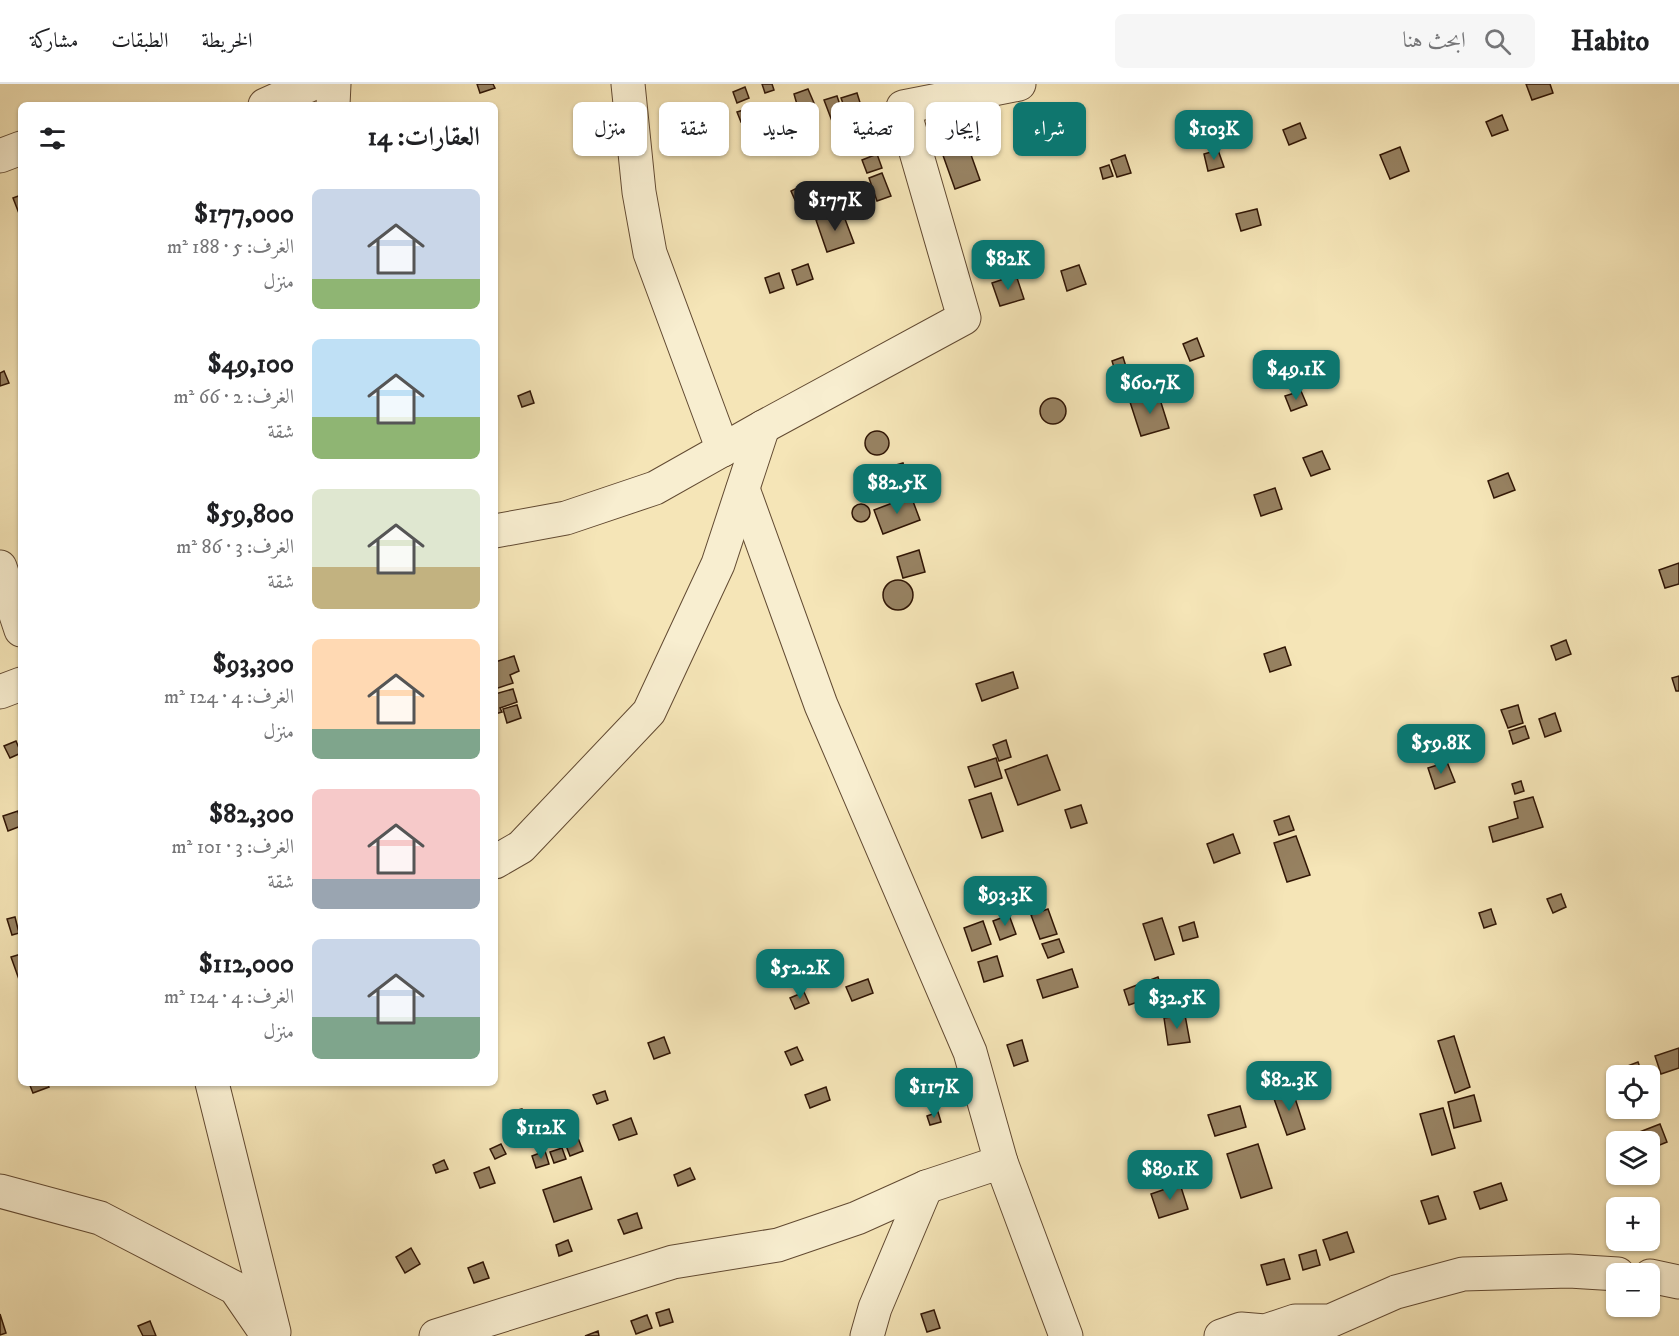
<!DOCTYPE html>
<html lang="ar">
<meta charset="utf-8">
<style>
body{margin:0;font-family:"IM FELL DW Pica",Amiri,serif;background:#f6f6f6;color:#202124;direction:rtl;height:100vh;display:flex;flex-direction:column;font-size:22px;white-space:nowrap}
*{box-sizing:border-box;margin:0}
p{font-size:20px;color:#757577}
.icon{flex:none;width:33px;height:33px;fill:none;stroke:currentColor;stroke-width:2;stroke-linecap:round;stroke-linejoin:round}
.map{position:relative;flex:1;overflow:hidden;direction:ltr}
.drawer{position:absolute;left:18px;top:18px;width:480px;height:984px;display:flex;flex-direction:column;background:#fff;border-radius:9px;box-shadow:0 2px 4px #0004;direction:rtl}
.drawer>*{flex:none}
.banner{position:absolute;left:516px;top:18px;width:570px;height:54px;direction:rtl;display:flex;gap:12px}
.fabs{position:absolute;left:1606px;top:981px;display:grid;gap:12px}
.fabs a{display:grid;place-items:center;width:54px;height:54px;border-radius:9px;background:#fff;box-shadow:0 2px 4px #0004;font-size:30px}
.price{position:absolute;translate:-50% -51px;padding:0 14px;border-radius:12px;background:#0f766e;color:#fff;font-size:20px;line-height:39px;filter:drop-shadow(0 2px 3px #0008)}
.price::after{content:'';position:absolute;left:50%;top:36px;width:18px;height:14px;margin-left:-9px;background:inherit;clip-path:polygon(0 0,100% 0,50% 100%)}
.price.on{background:#222;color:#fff}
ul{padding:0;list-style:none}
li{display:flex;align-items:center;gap:18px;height:150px;padding:0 18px}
li span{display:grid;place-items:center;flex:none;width:168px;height:120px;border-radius:9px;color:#555}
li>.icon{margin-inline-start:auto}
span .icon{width:72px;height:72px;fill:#fffc;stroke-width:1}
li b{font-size:26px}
h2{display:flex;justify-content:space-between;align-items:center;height:72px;padding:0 18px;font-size:26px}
.pill{padding:0 21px;border-radius:9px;background:#fff;box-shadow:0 2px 4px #0004;font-size:21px;line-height:54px}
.pill.on{background:#0f766e;color:#fff}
header{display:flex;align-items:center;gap:36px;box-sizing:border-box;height:84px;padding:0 30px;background:#fff;border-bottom:2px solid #e0e0e0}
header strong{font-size:28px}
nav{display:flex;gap:33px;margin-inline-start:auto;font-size:21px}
.search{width:420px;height:54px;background:#f6f6f6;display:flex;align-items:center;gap:15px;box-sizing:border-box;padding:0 21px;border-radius:9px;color:#757577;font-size:22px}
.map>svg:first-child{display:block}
.building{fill:#978262;stroke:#311605;stroke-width:1.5}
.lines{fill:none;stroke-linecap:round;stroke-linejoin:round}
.minor-casing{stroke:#624a32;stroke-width:35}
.minor{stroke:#f8eed0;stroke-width:33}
</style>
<header>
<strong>Habito</strong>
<div class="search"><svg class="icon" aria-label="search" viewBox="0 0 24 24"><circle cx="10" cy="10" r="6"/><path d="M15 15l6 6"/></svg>ابحث هنا</div>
<nav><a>الخريطة</a><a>الطبقات</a><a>مشاركة</a></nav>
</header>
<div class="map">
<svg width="1679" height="1252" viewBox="0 0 1679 1252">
<rect width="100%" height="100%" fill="#f5e5b7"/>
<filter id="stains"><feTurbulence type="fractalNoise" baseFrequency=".00333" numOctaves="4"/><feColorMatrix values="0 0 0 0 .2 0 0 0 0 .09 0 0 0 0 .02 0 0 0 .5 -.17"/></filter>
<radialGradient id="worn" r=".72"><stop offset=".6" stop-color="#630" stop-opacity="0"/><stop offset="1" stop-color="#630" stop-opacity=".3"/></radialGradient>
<g class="building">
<path d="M 477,0 L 493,0 L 495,4 L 480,9 Z"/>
<path d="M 762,0 L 772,0 L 774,6 L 765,9 Z"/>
<path d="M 1526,0 L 1550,0 L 1553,9 L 1532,16 Z"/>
<path d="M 745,3 L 749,14 L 737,19 L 733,8 Z"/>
<path d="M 808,5 L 814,19 L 798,24 L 794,10 Z"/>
<path d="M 857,9 L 863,28 L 848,33 L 841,14 Z"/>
<path d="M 837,12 L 844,33 L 832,37 L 824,16 Z"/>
<path d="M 747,25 L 750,34 L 741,38 L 737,28 Z"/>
<path d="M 795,29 L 801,49 L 787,54 L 780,34 Z"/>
<path d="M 1502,31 L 1508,46 L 1492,52 L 1486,38 Z"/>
<path d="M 844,38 L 847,50 L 837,53 L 833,41 Z"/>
<path d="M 1300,39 L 1306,54 L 1289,61 L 1283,46 Z"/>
<path d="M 717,41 L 719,47 L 711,50 L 708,44 Z"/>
<path d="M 965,54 L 980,96 L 955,105 L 940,63 Z"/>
<path d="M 1400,63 L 1409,87 L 1390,95 L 1380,71 Z"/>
<path d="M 1218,66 L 1224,83 L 1208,87 L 1204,70 Z"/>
<path d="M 877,70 L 882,84 L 867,89 L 862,76 Z"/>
<path d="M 1125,71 L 1131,89 L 1117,93 L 1111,76 Z"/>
<path d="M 1109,81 L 1113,92 L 1103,95 L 1100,84 Z"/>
<path d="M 882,89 L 891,112 L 877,117 L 869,94 Z"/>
<path d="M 797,104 L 801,114 L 795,116 L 791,107 Z"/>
<path d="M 21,111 L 21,132 L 20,132 L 13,114 Z"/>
<path d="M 1257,125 L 1261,141 L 1241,147 L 1236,130 Z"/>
<path d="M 842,127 L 854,159 L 827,168 L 816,136 Z"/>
<path d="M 808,180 L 813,195 L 797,201 L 792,186 Z"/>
<path d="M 1079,181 L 1086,200 L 1067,207 L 1061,187 Z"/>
<path d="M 779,189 L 784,204 L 770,209 L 765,194 Z"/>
<path d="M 1016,191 L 1024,215 L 1000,222 L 992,199 Z"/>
<path d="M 1197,254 L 1204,272 L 1190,277 L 1183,260 Z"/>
<path d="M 1123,273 L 1128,289 L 1117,293 L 1112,277 Z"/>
<path d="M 4,287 L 9,299 L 0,302 L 0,289 Z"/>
<path d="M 530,307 L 534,319 L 522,323 L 518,312 Z"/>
<path d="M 1301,307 L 1307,321 L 1291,327 L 1285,312 Z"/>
<path d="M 1158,309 L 1169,344 L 1141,352 L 1130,318 Z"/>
<circle cx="1053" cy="327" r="13"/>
<circle cx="877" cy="359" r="12"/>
<path d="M 1322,367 L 1330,385 L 1311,392 L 1303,374 Z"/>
<path d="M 903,379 L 907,393 L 884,400 L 879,386 Z"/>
<path d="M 1508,389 L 1515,406 L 1494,414 L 1488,397 Z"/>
<path d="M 1275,404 L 1282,425 L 1261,432 L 1254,411 Z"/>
<path d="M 911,412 L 920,436 L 883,450 L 874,426 Z"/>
<circle cx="861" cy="429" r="9"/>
<path d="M 919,466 L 925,488 L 903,494 L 897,473 Z"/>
<path d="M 1679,479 L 1679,500 L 1665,504 L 1659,486 Z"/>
<circle cx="898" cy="511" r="15"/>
<path d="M 1566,556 L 1571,570 L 1556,576 L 1551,562 Z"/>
<path d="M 1285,563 L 1291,581 L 1270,588 L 1264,570 Z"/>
<path d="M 514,572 L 519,587 L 510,591 L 513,599 L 495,605 L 495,578 Z"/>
<path d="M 1013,588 L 1018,604 L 982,617 L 976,600 Z"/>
<path d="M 1679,592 L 1679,607 L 1676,607 L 1672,594 Z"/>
<path d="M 513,605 L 517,618 L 500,624 L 502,628 L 495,630 L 495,610 Z"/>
<path d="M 517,621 L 521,634 L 507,639 L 503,625 Z"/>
<path d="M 1518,621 L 1523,639 L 1508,644 L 1501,626 Z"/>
<path d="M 1555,629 L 1561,647 L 1545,653 L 1539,635 Z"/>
<path d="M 1525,642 L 1529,654 L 1513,660 L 1509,647 Z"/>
<path d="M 1006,656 L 1011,673 L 999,677 L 993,661 Z"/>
<path d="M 16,657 L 21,669 L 10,674 L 4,662 Z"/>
<path d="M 1047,671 L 1060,706 L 1018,721 L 1005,686 Z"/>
<path d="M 996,674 L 1002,694 L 975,703 L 968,683 Z"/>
<path d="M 1447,678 L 1455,698 L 1435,705 L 1428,684 Z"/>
<path d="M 1521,697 L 1524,707 L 1515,710 L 1512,700 Z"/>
<path d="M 991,709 L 1003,747 L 982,754 L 969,716 Z"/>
<path d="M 1533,713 L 1543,743 L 1493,758 L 1489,743 L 1518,734 L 1514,718 Z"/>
<path d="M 1081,721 L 1087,739 L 1071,744 L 1065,726 Z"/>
<path d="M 18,727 L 21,742 L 8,747 L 3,732 Z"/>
<path d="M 1289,732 L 1294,746 L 1279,751 L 1274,737 Z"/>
<path d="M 1233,750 L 1240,769 L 1214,779 L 1207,760 Z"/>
<path d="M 1296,752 L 1310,791 L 1287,798 L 1274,759 Z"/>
<path d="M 1561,810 L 1566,823 L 1553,829 L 1547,815 Z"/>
<path d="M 1048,825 L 1057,850 L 1040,855 L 1031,831 Z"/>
<path d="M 1491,825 L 1496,840 L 1484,844 L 1479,829 Z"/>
<path d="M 1009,831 L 1016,850 L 1000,856 L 993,837 Z"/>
<path d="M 15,833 L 19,849 L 12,851 L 7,835 Z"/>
<path d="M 1162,834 L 1174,870 L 1155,876 L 1143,840 Z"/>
<path d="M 983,837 L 991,860 L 972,867 L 964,844 Z"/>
<path d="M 1194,838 L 1198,853 L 1183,857 L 1179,843 Z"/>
<path d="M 1059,855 L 1064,868 L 1048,874 L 1042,860 Z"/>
<path d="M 21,870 L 21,901 L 11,873 Z"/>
<path d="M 997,872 L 1003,892 L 984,898 L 978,878 Z"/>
<path d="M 1072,885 L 1078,903 L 1043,914 L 1037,896 Z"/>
<path d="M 1158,893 L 1163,909 L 1129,921 L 1124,906 Z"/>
<path d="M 868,895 L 873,909 L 852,917 L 846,903 Z"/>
<path d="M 804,908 L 809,919 L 795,925 L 790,914 Z"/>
<path d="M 1185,931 L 1190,958 L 1168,961 L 1164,934 Z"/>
<path d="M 1454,952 L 1470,1003 L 1455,1009 L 1438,957 Z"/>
<path d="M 664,953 L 670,969 L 654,975 L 648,959 Z"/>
<path d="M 1022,956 L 1028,977 L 1014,982 L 1007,961 Z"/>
<path d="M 797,963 L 803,976 L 791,981 L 785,968 Z"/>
<path d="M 1679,964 L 1679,984 L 1661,990 L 1655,972 Z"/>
<path d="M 1638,978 L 1643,992 L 1623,992 L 1620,985 Z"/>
<path d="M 29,999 L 47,999 L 49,1003 L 33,1009 Z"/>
<path d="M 826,1003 L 830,1016 L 810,1024 L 805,1011 Z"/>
<path d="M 1292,1005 L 1305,1045 L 1287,1051 L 1273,1012 Z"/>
<path d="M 605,1007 L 608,1016 L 597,1020 L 593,1011 Z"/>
<path d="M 1474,1011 L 1481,1037 L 1454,1044 L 1448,1018 Z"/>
<path d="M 1240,1022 L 1246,1043 L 1215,1052 L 1208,1031 Z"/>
<path d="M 1443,1024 L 1455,1064 L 1432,1071 L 1420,1030 Z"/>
<path d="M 522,1025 L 526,1035 L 517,1038 L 514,1027 Z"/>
<path d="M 938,1028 L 941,1038 L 930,1041 L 927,1032 Z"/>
<path d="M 631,1034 L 637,1050 L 619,1056 L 613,1041 Z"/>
<path d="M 1660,1040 L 1667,1058 L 1650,1065 L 1650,1058 L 1641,1058 L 1637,1049 Z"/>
<path d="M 578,1054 L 583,1067 L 570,1072 L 565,1059 Z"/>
<path d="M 501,1060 L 506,1070 L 495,1075 L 490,1065 Z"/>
<path d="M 1258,1060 L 1272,1104 L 1241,1114 L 1227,1070 Z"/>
<path d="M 562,1064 L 566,1075 L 554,1079 L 550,1068 Z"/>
<path d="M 545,1067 L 549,1080 L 536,1084 L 532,1072 Z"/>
<path d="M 444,1076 L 448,1085 L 436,1089 L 433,1081 Z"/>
<path d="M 489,1083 L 495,1099 L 480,1104 L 474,1089 Z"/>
<path d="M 690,1084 L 695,1095 L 678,1102 L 674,1091 Z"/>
<path d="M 581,1093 L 592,1125 L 554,1138 L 543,1106 Z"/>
<path d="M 1501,1099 L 1507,1116 L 1480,1125 L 1474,1108 Z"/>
<path d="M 1180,1100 L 1188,1125 L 1159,1134 L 1151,1110 Z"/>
<path d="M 1438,1112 L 1446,1135 L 1429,1140 L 1421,1117 Z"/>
<path d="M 637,1129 L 642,1144 L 624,1150 L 618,1136 Z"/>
<path d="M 1347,1148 L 1354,1168 L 1330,1176 L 1323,1156 Z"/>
<path d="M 568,1156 L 572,1167 L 559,1172 L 556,1161 Z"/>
<path d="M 411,1164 L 420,1180 L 405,1189 L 396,1173 Z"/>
<path d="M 1316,1166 L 1320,1181 L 1303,1186 L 1299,1171 Z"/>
<path d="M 1284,1175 L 1290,1195 L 1267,1201 L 1261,1181 Z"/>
<path d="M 483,1178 L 489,1194 L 474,1199 L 468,1184 Z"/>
<path d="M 669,1225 L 673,1238 L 660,1242 L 656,1229 Z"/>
<path d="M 934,1226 L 940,1244 L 927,1248 L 921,1230 Z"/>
<path d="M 0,1230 L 6,1249 L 0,1251 Z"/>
<path d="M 647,1231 L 652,1244 L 636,1250 L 631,1237 Z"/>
<path d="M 150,1237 L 156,1252 L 143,1252 L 138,1242 Z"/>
<path d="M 598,1247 L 599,1252 L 585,1252 Z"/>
</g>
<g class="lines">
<g class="minor-casing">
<g id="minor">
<path d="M 628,0 L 639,108 L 650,169 L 723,366"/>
<path d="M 265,21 L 312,0"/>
<path d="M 333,21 L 334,0"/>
<path d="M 0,72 L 21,64"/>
<path d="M 743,405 L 821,621 L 970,968 L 1001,1078"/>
<path d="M 495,447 L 566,434 L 655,404 L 763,343 L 964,234 L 903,23 L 1019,0"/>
<path d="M 0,483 L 21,546"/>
<path d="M 0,608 L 21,600"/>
<path d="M 495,778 L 521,763 L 649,628 L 718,480 L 763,343"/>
<path d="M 212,999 L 274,1248"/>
<path d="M 0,1107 L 100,1134 L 235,1204 L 268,1252"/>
<path d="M 1650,1192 L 1679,1198"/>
<path d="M 436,1252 L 673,1178 L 778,1161 L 857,1134 L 926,1103 L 1001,1078 L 1066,1252"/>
<path d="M 867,1252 L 875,1224 L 926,1103"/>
<path d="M 1221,1252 L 1241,1245 L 1265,1247 L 1295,1237 L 1330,1237 L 1396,1208 L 1463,1190 L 1569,1187 L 1618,1190"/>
</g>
</g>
<use href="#minor" class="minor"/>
</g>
<rect width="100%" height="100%" filter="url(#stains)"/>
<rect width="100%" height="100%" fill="url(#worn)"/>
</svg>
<div class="fabs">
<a><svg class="icon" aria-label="locate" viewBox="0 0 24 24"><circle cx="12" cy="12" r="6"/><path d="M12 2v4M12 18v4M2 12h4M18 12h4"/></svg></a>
<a><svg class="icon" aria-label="layers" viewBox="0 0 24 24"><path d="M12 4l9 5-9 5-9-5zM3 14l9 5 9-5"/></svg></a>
<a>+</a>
<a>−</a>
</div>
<b class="price" style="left:1214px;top:77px">$103K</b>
<b class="price on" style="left:835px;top:148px">$177K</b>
<b class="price" style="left:1008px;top:207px">$82K</b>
<b class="price" style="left:1296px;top:317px">$49.1K</b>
<b class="price" style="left:1150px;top:331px">$60.7K</b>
<b class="price" style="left:897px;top:431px">$82.5K</b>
<b class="price" style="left:1441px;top:691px">$59.8K</b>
<b class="price" style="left:1005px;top:843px">$93.3K</b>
<b class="price" style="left:800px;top:916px">$52.2K</b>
<b class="price" style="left:1177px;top:946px">$32.5K</b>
<b class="price" style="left:1289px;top:1028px">$82.3K</b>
<b class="price" style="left:934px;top:1035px">$117K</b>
<b class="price" style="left:541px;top:1076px">$112K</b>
<b class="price" style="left:1170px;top:1117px">$89.1K</b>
<div class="banner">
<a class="pill on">شراء</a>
<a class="pill">إيجار</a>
<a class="pill">تصفية</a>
<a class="pill">جديد</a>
<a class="pill">شقة</a>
<a class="pill">منزل</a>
</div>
<section class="drawer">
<h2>العقارات: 14<svg class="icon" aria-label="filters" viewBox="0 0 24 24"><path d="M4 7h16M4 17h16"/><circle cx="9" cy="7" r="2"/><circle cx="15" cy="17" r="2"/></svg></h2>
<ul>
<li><span style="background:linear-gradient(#c9d6e8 75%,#8fb573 0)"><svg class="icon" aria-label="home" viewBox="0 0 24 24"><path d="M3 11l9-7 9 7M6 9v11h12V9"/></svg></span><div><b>$177,000</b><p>الغرف: 5 · 188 m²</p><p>منزل</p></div></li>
<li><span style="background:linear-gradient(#bfe0f5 65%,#8fb573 0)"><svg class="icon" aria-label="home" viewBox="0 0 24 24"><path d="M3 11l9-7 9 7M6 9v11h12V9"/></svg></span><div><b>$49,100</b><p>الغرف: 2 · 66 m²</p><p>شقة</p></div></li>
<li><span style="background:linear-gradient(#dfe7d0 65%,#c2b280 0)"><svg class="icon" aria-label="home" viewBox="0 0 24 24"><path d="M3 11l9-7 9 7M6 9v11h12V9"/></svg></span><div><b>$59,800</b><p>الغرف: 3 · 86 m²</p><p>شقة</p></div></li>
<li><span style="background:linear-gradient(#ffd9b3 75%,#7fa58c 0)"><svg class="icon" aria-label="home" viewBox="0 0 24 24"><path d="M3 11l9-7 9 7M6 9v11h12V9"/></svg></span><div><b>$93,300</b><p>الغرف: 4 · 124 m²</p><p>منزل</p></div></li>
<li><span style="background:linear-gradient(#f6c9c9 75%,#9aa5b1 0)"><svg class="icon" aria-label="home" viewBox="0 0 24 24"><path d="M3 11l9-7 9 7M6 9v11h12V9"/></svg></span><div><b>$82,300</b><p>الغرف: 3 · 101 m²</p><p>شقة</p></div></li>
<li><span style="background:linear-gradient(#c9d6e8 65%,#7fa58c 0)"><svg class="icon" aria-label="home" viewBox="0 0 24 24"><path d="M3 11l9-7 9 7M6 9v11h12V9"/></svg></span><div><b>$112,000</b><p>الغرف: 4 · 124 m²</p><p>منزل</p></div></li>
</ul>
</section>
</div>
